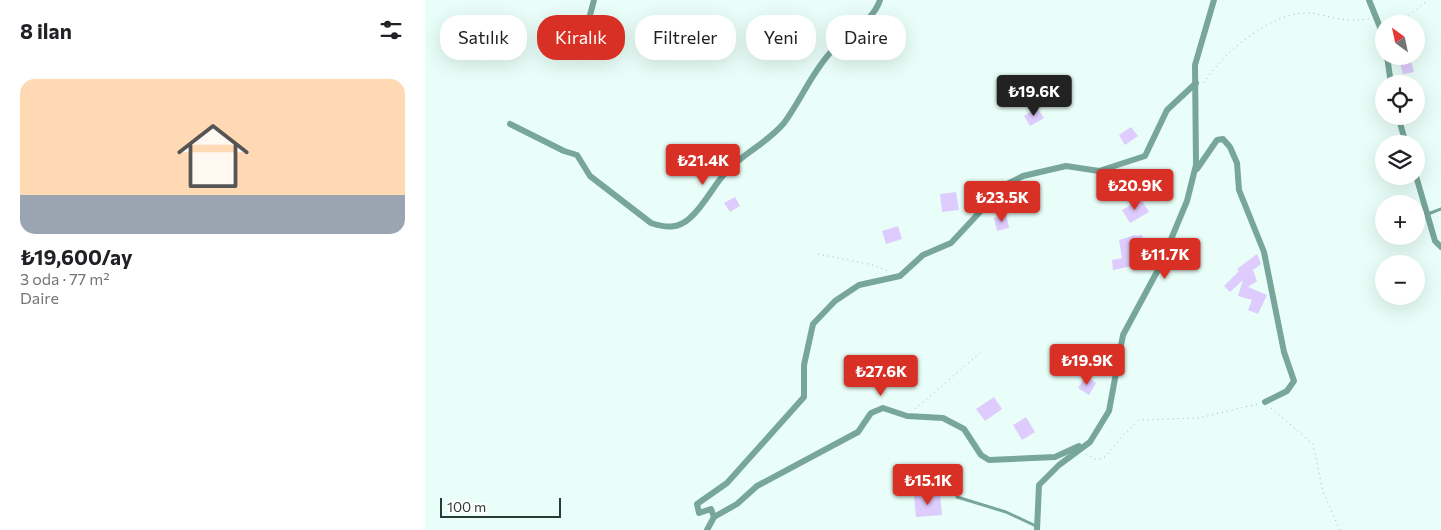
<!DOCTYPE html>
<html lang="tr">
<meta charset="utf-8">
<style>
body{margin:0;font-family:Commissioner,sans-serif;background:#f6f6f6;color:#202124;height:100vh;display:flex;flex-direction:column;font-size:19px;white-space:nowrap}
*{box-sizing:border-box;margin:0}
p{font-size:16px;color:#757577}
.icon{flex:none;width:28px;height:28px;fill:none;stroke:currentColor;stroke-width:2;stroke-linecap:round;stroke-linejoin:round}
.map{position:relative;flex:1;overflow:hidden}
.drawer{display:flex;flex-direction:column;background:#fff;width:425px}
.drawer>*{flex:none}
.banner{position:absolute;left:15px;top:15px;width:475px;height:45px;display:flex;gap:10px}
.needle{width:32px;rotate:327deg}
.fabs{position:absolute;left:950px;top:15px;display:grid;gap:10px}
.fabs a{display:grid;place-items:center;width:50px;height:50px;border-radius:50%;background:#fff;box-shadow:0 5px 20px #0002;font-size:25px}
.scale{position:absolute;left:15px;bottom:12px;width:121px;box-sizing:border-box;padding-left:5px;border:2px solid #2c3a36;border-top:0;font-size:14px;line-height:18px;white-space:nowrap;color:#2c3a36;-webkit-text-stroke:4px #fff;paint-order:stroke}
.price{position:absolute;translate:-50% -42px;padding:0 11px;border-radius:5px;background:#d93025;color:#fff;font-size:16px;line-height:32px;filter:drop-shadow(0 1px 2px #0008)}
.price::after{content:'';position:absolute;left:50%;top:30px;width:15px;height:11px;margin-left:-8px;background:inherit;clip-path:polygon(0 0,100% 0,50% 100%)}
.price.active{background:#222;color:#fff}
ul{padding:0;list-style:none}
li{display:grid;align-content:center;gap:10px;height:265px;padding:0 20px}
li span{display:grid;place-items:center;height:155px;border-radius:15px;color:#555}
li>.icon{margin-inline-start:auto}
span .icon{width:90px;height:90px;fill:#fffc;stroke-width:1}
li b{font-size:21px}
h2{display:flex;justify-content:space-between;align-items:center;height:60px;padding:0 20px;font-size:21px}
.pill{padding:0 18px;border-radius:20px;background:#fff;box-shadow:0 5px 20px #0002;font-size:18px;line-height:45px}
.pill.active{background:#d93025;color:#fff}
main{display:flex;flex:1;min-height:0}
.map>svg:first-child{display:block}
.building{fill:#ddccfd}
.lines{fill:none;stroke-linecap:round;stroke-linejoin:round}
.path{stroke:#a4b6b1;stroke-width:1;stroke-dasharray:1 4;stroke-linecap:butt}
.service{stroke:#78a69a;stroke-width:3}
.minor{stroke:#78a69a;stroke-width:6}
</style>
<main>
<section class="drawer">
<h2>8 ilan<svg class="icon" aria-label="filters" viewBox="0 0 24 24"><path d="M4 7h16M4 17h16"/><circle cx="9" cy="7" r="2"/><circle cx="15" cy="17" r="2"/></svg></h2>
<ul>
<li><span style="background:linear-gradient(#ffd9b3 75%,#9aa5b1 0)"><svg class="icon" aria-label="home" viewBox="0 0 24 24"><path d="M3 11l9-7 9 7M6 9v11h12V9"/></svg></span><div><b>₺19,600/ay</b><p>3 oda · 77 m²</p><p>Daire</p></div></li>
</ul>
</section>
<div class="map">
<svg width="1016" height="530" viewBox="0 0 1016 530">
<rect width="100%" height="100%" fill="#e9fef8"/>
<g class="building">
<path d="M 986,61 L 989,72 L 978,74 L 975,63 Z"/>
<path d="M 612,108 L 619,118 L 605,126 L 599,116 Z"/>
<path d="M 706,127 L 713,136 L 700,145 L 694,135 Z"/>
<path d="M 531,192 L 534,210 L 517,212 L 515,194 Z"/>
<path d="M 310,197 L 315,206 L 305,212 L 299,203 Z"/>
<path d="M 716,199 L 724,212 L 705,223 L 697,210 Z"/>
<path d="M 581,214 L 584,228 L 572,231 L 569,218 Z"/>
<path d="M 473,226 L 477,239 L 461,244 L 457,231 Z"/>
<path d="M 710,235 L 711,236 L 717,235 L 721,248 L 705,256 L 707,266 L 688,270 L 687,260 L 697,258 L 694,240 Z"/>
<path d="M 832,254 L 836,264 L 828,270 L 832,281 L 823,287 L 842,295 L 833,314 L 823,310 L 827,300 L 813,296 L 818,280 L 805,292 L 799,286 L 814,271 L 812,269 Z"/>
<path d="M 661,376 L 671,383 L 664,395 L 653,388 Z"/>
<path d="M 569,397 L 577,409 L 560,421 L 551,409 Z"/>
<path d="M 601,417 L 610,432 L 597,440 L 588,425 Z"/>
<path d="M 515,494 L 517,515 L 491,517 L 489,496 Z"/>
</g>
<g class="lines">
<g class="path">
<path d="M 966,24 L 977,21 L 1003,0"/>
<path d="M 779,83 C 797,54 846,12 882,13 C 893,13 905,18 916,19 C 925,21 935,20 944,19"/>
<path d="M 393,254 L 448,265 L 463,271"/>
<path d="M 846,408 L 888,444 L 898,492 L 915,530"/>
<path d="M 490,409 L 555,353"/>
<path d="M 661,454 L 672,460 L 680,457 L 697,436 L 714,420 L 774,418 L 833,404"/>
</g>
<g class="service">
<path d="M 1003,214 L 1016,209"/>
<path d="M 532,497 L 581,512 L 611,526"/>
</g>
<g class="minor">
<path d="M 944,0 L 959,37"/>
<path d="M 164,19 L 169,0"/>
<path d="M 962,56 L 966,84"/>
<path d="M 973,116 L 981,144"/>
<path d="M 85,124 L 139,151 L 152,155 L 165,176 L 226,223 C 241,228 253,229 265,218 C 282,203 290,181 306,167 C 323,151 344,141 359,123 C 376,100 386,74 405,53 C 420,36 448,22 455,0"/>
<path d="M 772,169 L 792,140 L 798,139 L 805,147 L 812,163 L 814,190 L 839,252 L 859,352 L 869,381 L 862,391 L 840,402"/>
<path d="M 991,176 L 1010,241 L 1016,247"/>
<path d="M 289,517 L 286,509 L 274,513 L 272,504 L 302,483 L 379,397 L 379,365 L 388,324 L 410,301 L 434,285 L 475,276 L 498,255 L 526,243 L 580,185 L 598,176 L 641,166 L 674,171 L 720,156 L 742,110 L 771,83"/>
<path d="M 282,530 L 289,517 L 312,504 L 332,486 L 433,432 L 446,413 L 458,408 L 482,416 L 518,418 L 539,429 L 556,455 L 564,460 L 630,457 L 654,446"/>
<path d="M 612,530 L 614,485 L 634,465 L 665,442 L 684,411 L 698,335 L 734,268 L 762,201 L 771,165 L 770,65 L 789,0"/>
</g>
</g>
</svg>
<div class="fabs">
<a><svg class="needle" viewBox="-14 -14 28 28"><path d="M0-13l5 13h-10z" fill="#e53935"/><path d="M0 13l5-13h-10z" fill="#757577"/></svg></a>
<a><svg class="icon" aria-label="locate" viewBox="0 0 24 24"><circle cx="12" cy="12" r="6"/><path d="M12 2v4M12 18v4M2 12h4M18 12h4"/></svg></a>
<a><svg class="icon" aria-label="layers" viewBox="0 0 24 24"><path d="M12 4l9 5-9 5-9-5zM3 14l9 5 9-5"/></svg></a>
<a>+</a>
<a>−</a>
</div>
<div class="scale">100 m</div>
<b class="price active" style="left:609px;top:117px">₺19.6K</b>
<b class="price" style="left:278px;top:186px">₺21.4K</b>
<b class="price" style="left:710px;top:211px">₺20.9K</b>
<b class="price" style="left:577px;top:223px">₺23.5K</b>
<b class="price" style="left:740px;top:280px">₺11.7K</b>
<b class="price" style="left:662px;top:386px">₺19.9K</b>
<b class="price" style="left:456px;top:397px">₺27.6K</b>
<b class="price" style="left:503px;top:506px">₺15.1K</b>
<div class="banner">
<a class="pill">Satılık</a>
<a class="pill active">Kiralık</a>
<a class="pill">Filtreler</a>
<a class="pill">Yeni</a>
<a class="pill">Daire</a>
</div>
</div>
</main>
